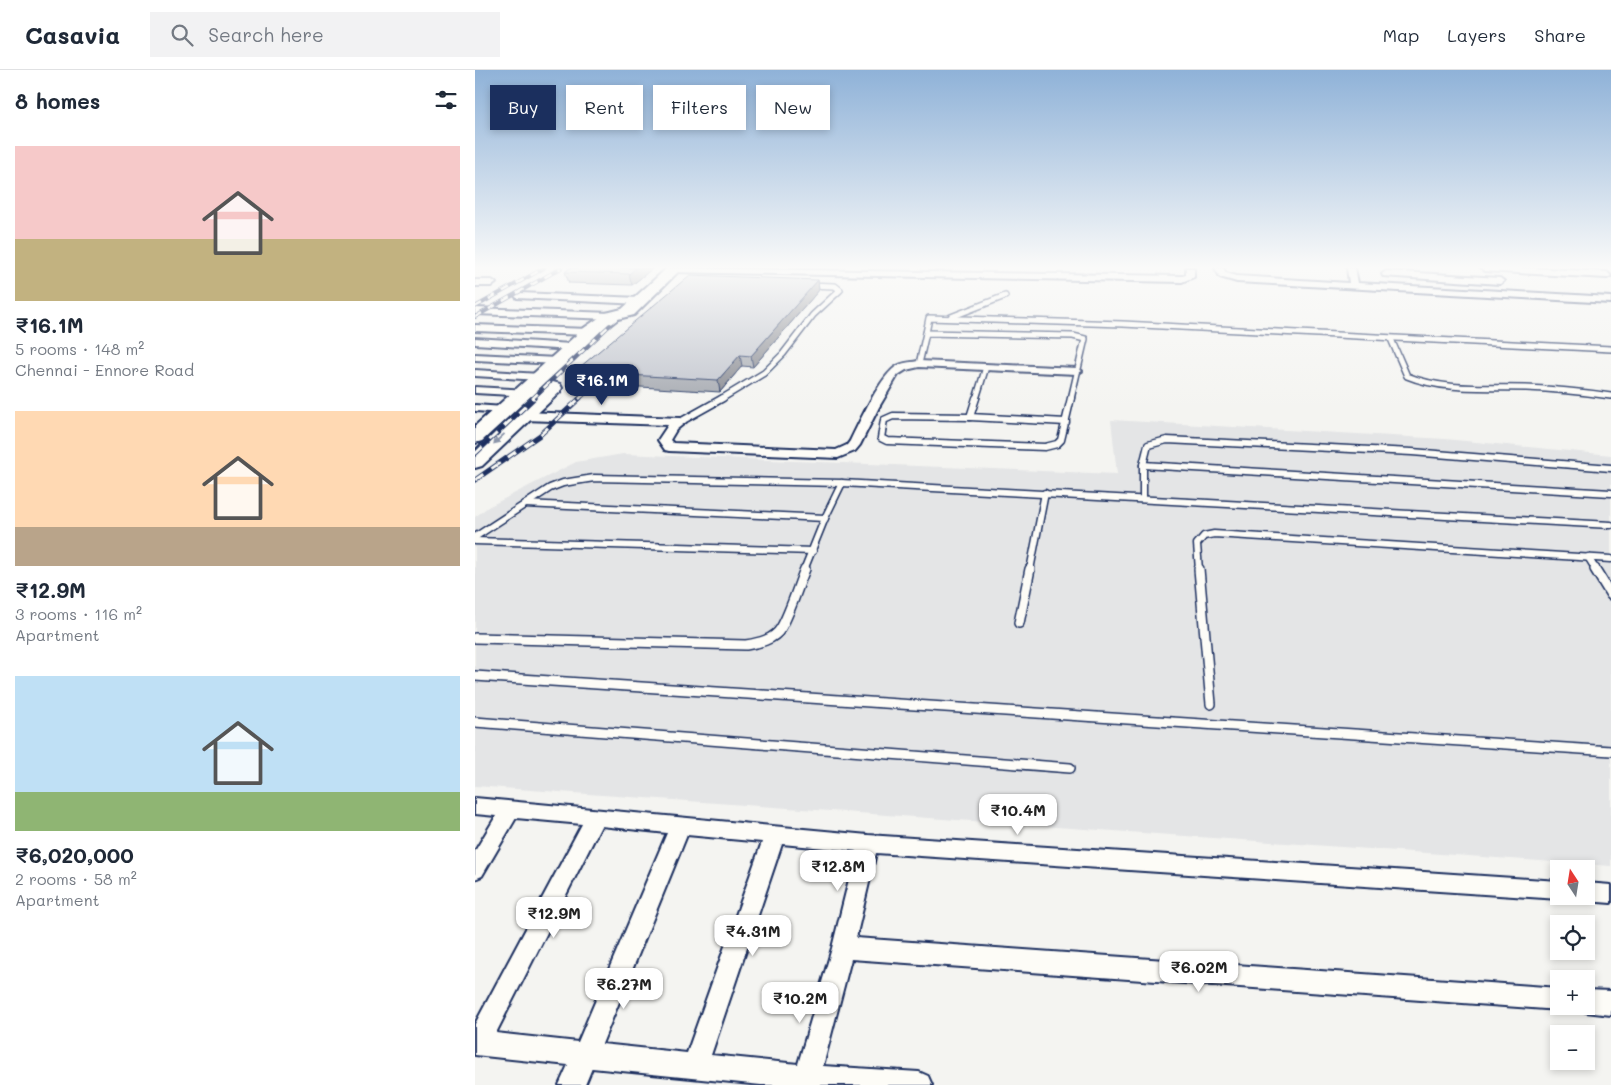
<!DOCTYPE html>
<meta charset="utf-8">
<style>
body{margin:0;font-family:Mali,sans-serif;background:#f2f2f3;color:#1f2937;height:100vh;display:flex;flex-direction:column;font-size:19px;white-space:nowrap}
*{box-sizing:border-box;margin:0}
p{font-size:16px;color:#747a83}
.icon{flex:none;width:28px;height:28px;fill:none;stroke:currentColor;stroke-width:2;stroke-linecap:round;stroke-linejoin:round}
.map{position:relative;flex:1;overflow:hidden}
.drawer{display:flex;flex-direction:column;background:#fff;width:475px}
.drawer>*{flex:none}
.banner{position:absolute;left:15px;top:15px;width:475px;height:45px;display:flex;gap:10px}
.needle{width:32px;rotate:348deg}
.fabs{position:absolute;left:1075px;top:790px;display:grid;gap:10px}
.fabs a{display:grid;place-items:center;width:45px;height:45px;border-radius:0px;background:#fff;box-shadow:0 2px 8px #0003;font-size:25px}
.price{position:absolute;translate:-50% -42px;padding:0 11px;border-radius:10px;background:#fff;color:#222;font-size:16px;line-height:32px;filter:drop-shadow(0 1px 2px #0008)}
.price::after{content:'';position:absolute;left:50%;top:30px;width:15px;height:11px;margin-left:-8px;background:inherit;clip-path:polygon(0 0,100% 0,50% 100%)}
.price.on{background:#1b2f5e;color:#fff}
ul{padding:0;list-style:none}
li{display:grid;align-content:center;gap:10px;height:265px;padding:0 15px}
li span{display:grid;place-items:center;height:155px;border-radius:0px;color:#555}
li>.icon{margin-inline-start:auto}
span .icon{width:90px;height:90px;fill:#fffc;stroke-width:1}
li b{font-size:21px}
h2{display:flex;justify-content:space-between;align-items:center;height:60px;padding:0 15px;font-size:21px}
.pill{padding:0 18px;border-radius:0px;background:#fff;box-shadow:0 2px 8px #0003;font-size:18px;line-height:45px}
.pill.on{background:#1b2f5e;color:#fff}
header{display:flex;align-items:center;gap:30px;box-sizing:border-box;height:70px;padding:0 25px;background:#fff;border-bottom:1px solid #e0e1e3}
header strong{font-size:24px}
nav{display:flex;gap:28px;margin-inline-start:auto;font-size:18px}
.search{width:350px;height:45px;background:#f2f2f3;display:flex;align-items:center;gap:12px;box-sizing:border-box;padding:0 18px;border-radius:0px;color:#747a83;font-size:19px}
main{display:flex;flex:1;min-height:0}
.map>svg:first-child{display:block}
.built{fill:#e4e5e6}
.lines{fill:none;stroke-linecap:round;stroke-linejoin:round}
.lane-far2-casing{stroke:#1b2f5e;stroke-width:8}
.lane-far1-casing{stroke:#1b2f5e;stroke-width:9}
.lane-casing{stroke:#1b2f5e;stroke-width:12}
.street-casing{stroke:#1b2f5e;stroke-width:4}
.primary-casing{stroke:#1b2f5e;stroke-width:4}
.lane-far2{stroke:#fdfcf7;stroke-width:5}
.lane-far1{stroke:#fdfcf7;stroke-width:6}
.lane{stroke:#fdfcf7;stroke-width:9}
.street{fill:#fdfcf7;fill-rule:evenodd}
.primary{fill:#fdfcf7;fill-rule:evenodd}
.rail-far1-casing{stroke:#1b2f5e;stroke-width:4}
.rail-casing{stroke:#1b2f5e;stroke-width:5}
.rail-far1{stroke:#fdfcf7;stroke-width:2.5;stroke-dasharray:8;stroke-linecap:butt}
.rail{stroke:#fdfcf7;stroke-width:3;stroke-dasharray:10;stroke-linecap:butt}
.wall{fill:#a4a8af;stroke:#1b2f5e}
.shaded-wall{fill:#86888f;stroke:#1b2f5e}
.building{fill:#bfc3cc;stroke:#1b2f5e}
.oneway{fill:#8c96aa}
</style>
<header>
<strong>Casavia</strong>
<div class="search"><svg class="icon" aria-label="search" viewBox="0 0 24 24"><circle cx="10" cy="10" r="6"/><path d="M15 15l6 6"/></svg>Search here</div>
<nav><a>Map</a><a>Layers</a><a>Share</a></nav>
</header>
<main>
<section class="drawer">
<h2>8 homes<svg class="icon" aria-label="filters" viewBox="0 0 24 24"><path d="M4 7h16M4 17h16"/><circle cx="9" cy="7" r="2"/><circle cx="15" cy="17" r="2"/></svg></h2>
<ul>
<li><span style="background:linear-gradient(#f6c9c9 60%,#c2b280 0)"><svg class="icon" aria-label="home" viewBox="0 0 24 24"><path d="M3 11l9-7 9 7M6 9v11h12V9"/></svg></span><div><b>₹16.1M</b><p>5 rooms · 148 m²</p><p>Chennai - Ennore Road</p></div></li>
<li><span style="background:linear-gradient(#ffd9b3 75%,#b9a48a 0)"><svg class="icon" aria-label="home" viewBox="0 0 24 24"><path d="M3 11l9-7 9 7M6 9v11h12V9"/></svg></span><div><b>₹12.9M</b><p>3 rooms · 116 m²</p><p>Apartment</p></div></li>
<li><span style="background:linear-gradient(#bfe0f5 75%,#8fb573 0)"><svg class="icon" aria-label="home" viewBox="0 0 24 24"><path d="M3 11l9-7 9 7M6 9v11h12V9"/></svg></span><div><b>₹6,020,000</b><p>2 rooms · 58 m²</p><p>Apartment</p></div></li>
</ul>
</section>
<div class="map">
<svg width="1136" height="1015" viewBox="0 0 1136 1015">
<rect width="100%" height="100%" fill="#f4f4f1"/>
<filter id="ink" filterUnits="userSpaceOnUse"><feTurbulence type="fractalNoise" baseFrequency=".02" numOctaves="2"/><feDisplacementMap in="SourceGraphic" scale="10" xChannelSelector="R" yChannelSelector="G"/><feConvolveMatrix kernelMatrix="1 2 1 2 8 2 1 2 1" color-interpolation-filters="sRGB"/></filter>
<g filter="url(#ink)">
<path class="built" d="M 636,350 L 970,369 L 1136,385 L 1136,796 L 0,716 L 0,447 L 13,437 L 101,392 L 148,384 L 642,404 Z"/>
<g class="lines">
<g class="lane-far2-casing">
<g id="lane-far2">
<path d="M 476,247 L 530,226"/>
<path d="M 451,263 L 454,248 L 648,254 L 1136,279"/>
<path d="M 916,269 L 932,306 C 968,321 1013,317 1051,318 C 1080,319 1108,322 1136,326"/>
<path d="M 444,294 L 451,263 L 598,266 L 610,269 L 596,329"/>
<path d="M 246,329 L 289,303 L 308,284 L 338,245 L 365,220 L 360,216 L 333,215"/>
<path d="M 501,329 L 511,297"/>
</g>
</g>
<g class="lane-far1-casing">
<g id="lane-far1">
<path d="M 501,328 L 495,347 L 591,352"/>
<path d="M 495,347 L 418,346 L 409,350 L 406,368 L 412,371 L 570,377 L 582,374 L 586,370 L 596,328"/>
<path d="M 205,352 L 248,328"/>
<path d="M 668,395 L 1136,423"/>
<path d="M 668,428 L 668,395 L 673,375 L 692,370 L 937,382 L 1136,398"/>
<path d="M 50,434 L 350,448"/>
<path d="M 0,467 L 75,418 L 88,413 L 119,408 L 367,413 L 1136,455"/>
<path d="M 0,471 L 338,481"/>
<path d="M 1113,487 L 1121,500"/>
<path d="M 329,500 L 350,448 L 367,413"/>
<path d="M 555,500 L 570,423"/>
<path d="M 724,500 L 722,474 L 729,466 L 739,464 L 1136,489"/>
</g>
</g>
<g class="lane-casing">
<g id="lane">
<path d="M 724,499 L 736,634"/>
<path d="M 1120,499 L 1136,525"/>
<path d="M 544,553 L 555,499"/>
<path d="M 0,568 L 271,575 C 283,573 299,570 306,558 C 315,543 323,516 330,499"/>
<path d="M 0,606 L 1136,681"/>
<path d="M 0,652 L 595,698"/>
</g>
</g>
<g class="street-casing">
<g id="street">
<path d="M 195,198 L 707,206 L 711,205 L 711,198 L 719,198 L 719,207 L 707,212 L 199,202 L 196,201 Z"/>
<path d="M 740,198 L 748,198 L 751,203 L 762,206 L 874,213 L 872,198 L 880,198 L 883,213 L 1136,227 L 1136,233 L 762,212 L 745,207 Z"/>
<path d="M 1006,198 L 1054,198 L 1132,202 L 1136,206 L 1132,208 L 1010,201 Z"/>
<path d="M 911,201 L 1025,208 L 1029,211 L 1025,214 L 908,206 L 907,204 Z"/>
<path d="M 0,210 L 17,210 L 21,213 L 17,216 L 0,216 Z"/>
<path d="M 45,223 L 165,228 L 170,231 L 165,234 L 42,228 L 40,226 Z"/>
<path d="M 0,238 L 137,243 L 142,246 L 137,249 L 0,244 Z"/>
<path d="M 0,255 L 115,259 L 120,262 L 115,265 L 0,261 Z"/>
<path d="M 0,268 L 97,274 L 102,277 L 97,280 L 0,274 Z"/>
<path d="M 0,284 L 82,288 L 87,291 L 82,294 L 0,290 Z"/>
<path d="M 444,291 L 602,298 L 607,301 L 602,304 L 444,297 L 431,300 L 423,305 L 404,337 L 385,375 L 380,381 L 363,388 L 194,381 L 190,380 L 183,370 L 193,355 L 49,350 L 43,346 L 49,342 L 205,348 L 211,352 L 201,360 L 195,370 L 198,373 L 361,380 L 372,375 L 375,371 C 384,353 407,302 424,295 C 430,292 438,292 444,291 Z"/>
<path d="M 0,300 L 65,304 L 70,307 L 65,310 L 0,306 Z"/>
<path d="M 0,317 L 72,321 L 78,324 L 72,327 L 0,323 Z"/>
<path d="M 0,335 L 29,337 L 35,340 L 29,343 L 0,341 Z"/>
<path d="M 0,728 L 393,765 L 1084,811 L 1084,826 L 1092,826 L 1084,829 L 401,783 L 381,868 L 1084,918 L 1084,936 L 1093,936 L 1084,940 L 376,889 L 348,996 L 444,1002 L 453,1006 L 457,1015 L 286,1015 L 117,998 L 110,1015 L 84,1015 L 93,995 L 0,985 L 0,954 L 107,754 L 41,748 L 7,806 L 0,809 L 0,781 L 21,746 L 0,744 ZM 126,756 L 192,763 L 103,972 L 21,963 ZM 212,765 L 287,772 L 212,983 L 127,974 ZM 307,774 L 381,781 L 357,878 L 323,994 L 236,985 Z"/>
<path d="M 1111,813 L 1136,815 L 1136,833 L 1111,831 L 1103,829 L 1102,826 L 1111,826 Z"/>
<path d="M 1111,920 L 1136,921 L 1136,945 L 1111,942 L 1103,939 L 1101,936 L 1111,936 Z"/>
</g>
</g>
<g class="primary-casing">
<g id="primary">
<path d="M 192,198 L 207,198 L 159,245 L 143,249 L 121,266 L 7,371 L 0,373 L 0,356 L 109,258 L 131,243 L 147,239 Z"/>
<path d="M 78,312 L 85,314 L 87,318 L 85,322 L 7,396 L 0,398 L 0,381 L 71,314 Z"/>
</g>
</g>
<use href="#lane-far2" class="lane-far2"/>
<use href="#lane-far1" class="lane-far1"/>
<use href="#lane" class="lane"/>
<use href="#street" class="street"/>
<use href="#primary" class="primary"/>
<g class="rail-far1-casing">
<g id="rail-far1">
<path d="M 0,237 L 69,198"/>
<path d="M 0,247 L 86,198"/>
<path d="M 57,329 L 135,255"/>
<path d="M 104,329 L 130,305"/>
</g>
</g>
<g class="rail-casing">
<g id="rail">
<path d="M 0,384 L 59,328"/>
<path d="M 0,410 L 65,365 L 105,328"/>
</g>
</g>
<use href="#rail-far1" class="rail-far1"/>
<use href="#rail" class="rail"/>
</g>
<g class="wall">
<path d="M 95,198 L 178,198 L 157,215 L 94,213 L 90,202 Z"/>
<path d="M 343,210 L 344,220 L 278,297 L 267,296 L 245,322 L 102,313 L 99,302 Z"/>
</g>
<g class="shaded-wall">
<path d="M 161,198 L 178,198 L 157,215 L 154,204 Z"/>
<path d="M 343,210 L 344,220 L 278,297 L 276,286 Z"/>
<path d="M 265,285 L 267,296 L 245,322 L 243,310 Z"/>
</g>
<g class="building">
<path d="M 95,198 L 161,198 L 154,204 L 90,202 Z"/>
<path d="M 215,205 L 343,210 L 276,286 L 265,285 L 243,310 L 99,302 Z"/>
</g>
<defs><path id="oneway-solid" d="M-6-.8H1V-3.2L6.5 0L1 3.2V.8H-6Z" transform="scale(1.25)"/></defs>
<use class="oneway" href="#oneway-solid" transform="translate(24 369) rotate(137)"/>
</g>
<linearGradient id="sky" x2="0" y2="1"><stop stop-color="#8fb2d8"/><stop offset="0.58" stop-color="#fafaf9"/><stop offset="1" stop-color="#fafaf9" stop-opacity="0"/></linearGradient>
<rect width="1136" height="340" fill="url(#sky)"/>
</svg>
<div class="fabs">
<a><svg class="needle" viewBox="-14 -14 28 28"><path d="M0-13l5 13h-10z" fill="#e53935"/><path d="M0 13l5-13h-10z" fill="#747a83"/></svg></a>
<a><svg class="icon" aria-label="locate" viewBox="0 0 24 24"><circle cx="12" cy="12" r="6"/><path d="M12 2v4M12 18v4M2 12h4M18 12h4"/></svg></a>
<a>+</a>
<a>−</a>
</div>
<b class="price on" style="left:127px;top:336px">₹16.1M</b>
<b class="price" style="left:543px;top:766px">₹10.4M</b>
<b class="price" style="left:363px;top:822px">₹12.8M</b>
<b class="price" style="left:79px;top:869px">₹12.9M</b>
<b class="price" style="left:278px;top:887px">₹4.31M</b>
<b class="price" style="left:724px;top:923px">₹6.02M</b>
<b class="price" style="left:149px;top:940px">₹6.27M</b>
<b class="price" style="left:325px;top:954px">₹10.2M</b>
<div class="banner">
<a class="pill on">Buy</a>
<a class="pill">Rent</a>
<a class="pill">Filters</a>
<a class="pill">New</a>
</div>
</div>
</main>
